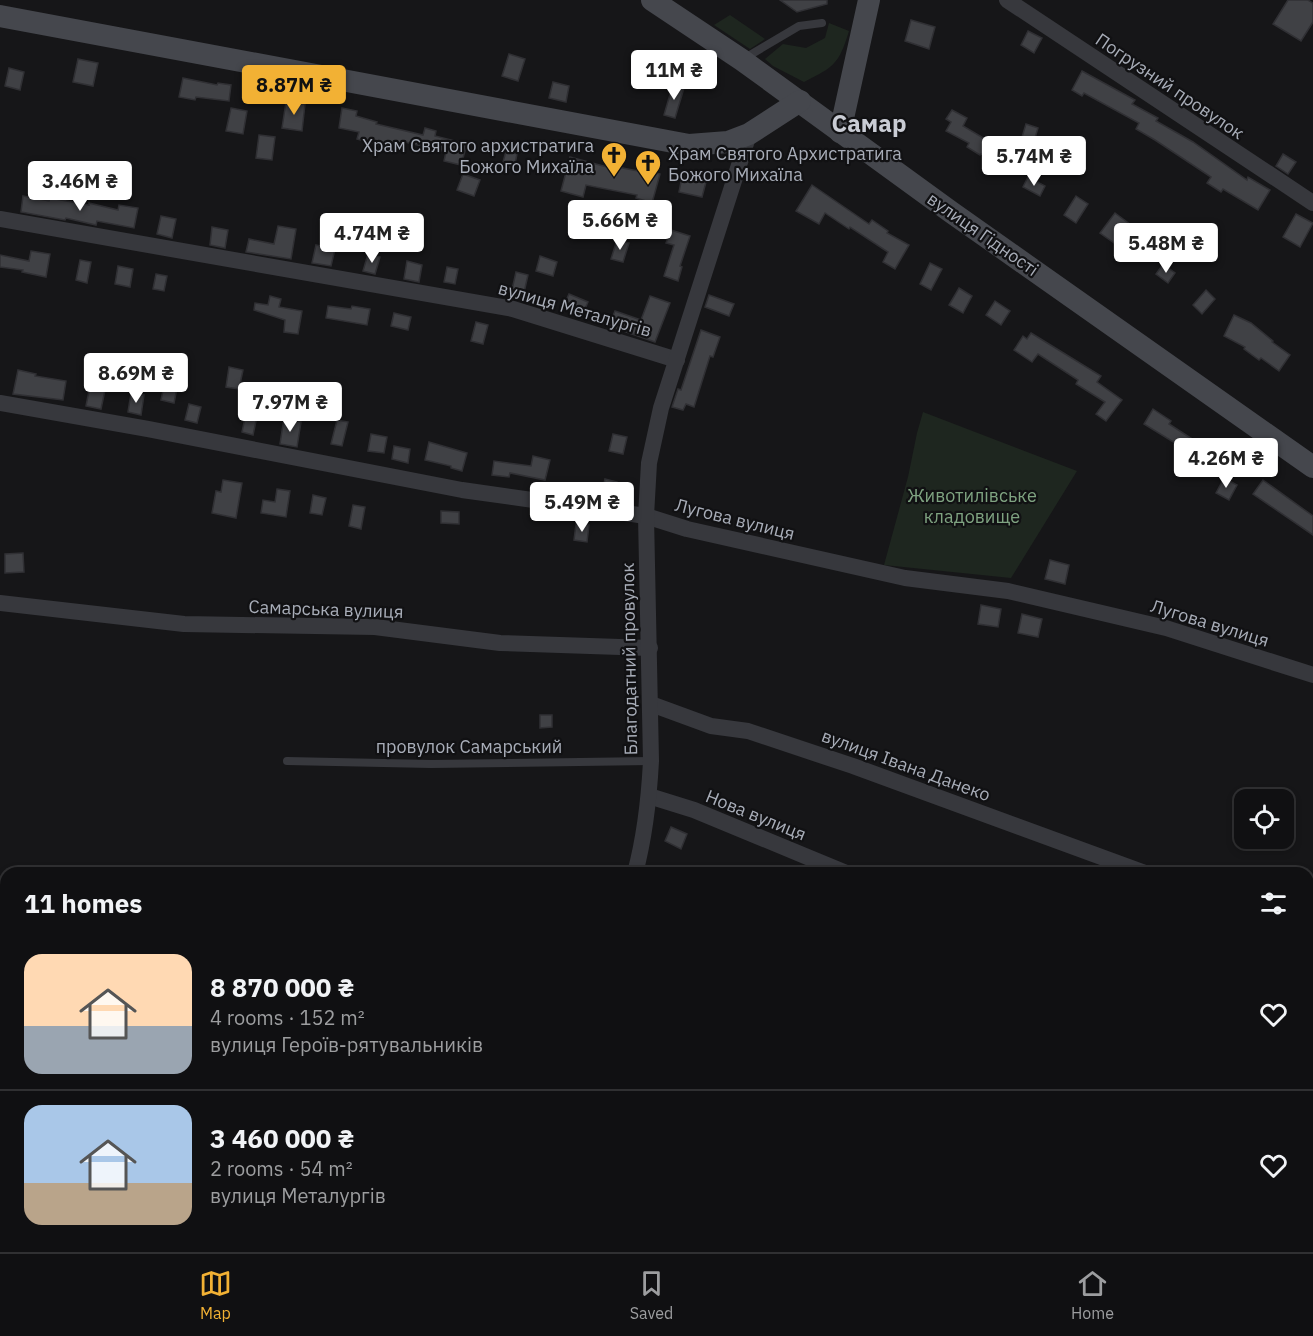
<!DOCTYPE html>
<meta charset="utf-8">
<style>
body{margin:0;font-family:"IBM Plex Sans",sans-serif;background:#1e1e20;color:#f1f3f6;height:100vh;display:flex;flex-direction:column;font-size:22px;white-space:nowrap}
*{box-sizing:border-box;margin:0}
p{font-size:20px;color:#9c9d9f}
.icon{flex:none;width:33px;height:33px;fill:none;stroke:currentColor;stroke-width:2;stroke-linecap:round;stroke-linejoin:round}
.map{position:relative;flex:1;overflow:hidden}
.details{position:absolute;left:0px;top:867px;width:1314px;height:386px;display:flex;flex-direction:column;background:#101012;border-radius:18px 18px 0 0;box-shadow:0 3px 9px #0003,0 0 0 2px #303032}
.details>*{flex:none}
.controls{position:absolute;left:1234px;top:789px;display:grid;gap:12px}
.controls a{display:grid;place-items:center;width:60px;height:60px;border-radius:12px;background:#101012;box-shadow:0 3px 9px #0003,0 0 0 2px #303032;font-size:30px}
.price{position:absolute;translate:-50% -51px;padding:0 14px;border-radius:6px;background:#fff;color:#222;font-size:20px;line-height:39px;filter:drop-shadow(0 2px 3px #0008)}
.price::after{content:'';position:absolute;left:50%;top:36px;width:18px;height:14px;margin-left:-9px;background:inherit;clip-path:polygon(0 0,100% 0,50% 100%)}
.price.active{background:#f2b134;color:#111}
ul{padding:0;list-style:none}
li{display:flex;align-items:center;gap:18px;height:150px;padding:0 24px}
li+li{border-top:2px solid #303032}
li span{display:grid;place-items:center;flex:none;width:168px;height:120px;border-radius:18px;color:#555}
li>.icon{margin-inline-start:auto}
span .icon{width:72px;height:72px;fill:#fffc;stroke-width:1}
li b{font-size:26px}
h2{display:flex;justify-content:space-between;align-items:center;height:72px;padding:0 24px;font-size:26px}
.menu{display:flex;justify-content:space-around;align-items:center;height:84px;border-top:2px solid #303032;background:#101012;font-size:16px;color:#9c9d9f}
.menu a{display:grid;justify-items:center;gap:3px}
.menu .active{color:#f2b134}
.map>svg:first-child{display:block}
.green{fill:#1e261f}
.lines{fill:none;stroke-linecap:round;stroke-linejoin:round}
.stream{stroke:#2c353c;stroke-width:4.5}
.building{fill:#404145;stroke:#303034;stroke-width:1.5}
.lane{stroke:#37383d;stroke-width:8}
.street{stroke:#37383d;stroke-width:16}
.secondary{stroke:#45474d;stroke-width:22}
.labels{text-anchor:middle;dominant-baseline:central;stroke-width:4.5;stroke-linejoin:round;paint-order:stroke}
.street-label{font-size:18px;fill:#a8adb8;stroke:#111113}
.poi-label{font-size:18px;fill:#a8adb8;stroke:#111113;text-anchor:end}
.park-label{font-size:18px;fill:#7fa381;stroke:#111113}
.district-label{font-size:24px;font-weight:bold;fill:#c9ccd4;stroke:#111113}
</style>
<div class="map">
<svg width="1313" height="1252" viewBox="0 0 1313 1252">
<rect width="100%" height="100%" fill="#161618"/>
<g class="green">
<path d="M 730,15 L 765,39 L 750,49 L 714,25 Z"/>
<path d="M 829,23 L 849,31 C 839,64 834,67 804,82 L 773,66 L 765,59 L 783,44 L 806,48 L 825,38 Z"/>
<path d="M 923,412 L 1077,471 L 1011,578 L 884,565 L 908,477 L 917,433 Z"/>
<path d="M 0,878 L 6,879 L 6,1246 L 417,1247 L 415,1252 L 0,1252 Z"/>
<path d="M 1308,1202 L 1313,1205 L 1313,1252 L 574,1252 L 558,1247 L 1308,1246 Z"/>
</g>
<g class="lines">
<g class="stream">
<path d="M 0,1055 L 6,1057"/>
<path d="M 528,1246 L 543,1252"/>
</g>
</g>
<g class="building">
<path d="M 780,0 L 827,0 L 827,4 L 797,12 Z"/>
<path d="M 1288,0 L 1308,0 L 1313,3 L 1313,22 L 1301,41 L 1273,24 Z"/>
<path d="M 911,20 L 935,27 L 929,49 L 905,41 Z"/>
<path d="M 1028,31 L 1042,38 L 1034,53 L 1021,45 Z"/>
<path d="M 509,54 L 525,59 L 518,81 L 502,76 Z"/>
<path d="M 78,59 L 98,63 L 93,86 L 73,82 Z"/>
<path d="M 9,68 L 24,72 L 20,90 L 5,86 Z"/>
<path d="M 1082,71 L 1135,100 L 1132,104 L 1158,118 L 1156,121 L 1193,142 L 1247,180 L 1248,177 L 1270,190 L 1258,210 L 1223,189 L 1221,192 L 1207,183 L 1211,177 L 1155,140 L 1136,129 L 1139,123 L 1084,93 L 1082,96 L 1072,90 Z"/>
<path d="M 183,78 L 217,85 L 218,83 L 231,85 L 229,101 L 196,97 L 195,100 L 179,97 Z"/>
<path d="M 553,82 L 569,86 L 566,102 L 549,98 Z"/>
<path d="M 673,84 L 684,88 L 675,118 L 664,115 Z"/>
<path d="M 286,102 L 305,104 L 302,131 L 282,128 Z"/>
<path d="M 231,108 L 247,111 L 243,134 L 226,131 Z"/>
<path d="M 342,108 L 357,111 L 356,116 L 377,122 L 376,124 L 423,135 L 425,128 L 436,131 L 435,136 L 467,144 L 461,165 L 444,161 L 446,152 L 401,141 L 399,151 L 357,139 L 359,132 L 339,128 Z"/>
<path d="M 952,110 L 967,118 L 963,126 L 995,145 L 996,144 L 1008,149 L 1002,163 L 981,154 L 980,155 L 967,147 L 969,143 L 946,131 L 951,122 L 946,119 Z"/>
<path d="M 1026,124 L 1038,128 L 1031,151 L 1019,147 Z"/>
<path d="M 259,135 L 275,137 L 272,160 L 256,158 Z"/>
<path d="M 506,151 L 517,154 L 514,169 L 502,166 Z"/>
<path d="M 1283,154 L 1296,162 L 1288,174 L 1276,166 Z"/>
<path d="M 570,157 L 607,167 L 607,165 L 643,172 L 644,170 L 660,174 L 652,203 L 636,198 L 637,195 L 586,185 L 583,197 L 561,191 Z"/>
<path d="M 463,174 L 480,180 L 474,196 L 457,190 Z"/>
<path d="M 682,177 L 706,182 L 702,197 L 679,192 Z"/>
<path d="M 1028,177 L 1045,186 L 1040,196 L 1023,187 Z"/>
<path d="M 812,185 L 869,224 L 872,220 L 888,231 L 887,233 L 909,245 L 895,269 L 883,262 L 888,252 L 850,227 L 849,229 L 825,213 L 819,224 L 796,211 Z"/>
<path d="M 23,196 L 49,201 L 50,198 L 89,205 L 89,203 L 118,210 L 119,205 L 138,208 L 134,228 L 97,221 L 96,225 L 66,218 L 65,220 L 21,212 Z"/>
<path d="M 1076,196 L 1088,204 L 1076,223 L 1064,215 Z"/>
<path d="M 1115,213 L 1131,225 L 1117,245 L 1100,233 Z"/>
<path d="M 1296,214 L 1313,223 L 1300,247 L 1283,237 Z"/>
<path d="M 161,216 L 176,219 L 172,238 L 157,234 Z"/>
<path d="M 278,226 L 296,229 L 291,259 L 246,252 L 249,239 L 274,244 Z"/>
<path d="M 212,227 L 228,230 L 225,248 L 210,245 Z"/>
<path d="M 671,230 L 690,236 L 680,266 L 682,267 L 678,281 L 664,276 L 674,245 L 666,243 Z"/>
<path d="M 617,240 L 629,243 L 623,262 L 611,259 Z"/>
<path d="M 316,245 L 335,249 L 331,266 L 312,263 Z"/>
<path d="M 31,251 L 50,254 L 46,277 L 22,272 L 23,270 L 0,267 L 0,255 L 29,261 Z"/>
<path d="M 368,254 L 380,257 L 375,274 L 363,271 Z"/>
<path d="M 540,256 L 557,262 L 553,276 L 536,271 Z"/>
<path d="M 80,260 L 91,262 L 87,283 L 76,280 Z"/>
<path d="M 407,261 L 422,265 L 419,282 L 404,279 Z"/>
<path d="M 930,263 L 942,269 L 931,290 L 920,284 Z"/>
<path d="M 1163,264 L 1175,273 L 1168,283 L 1156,274 Z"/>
<path d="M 118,266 L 133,269 L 130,287 L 115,284 Z"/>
<path d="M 447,267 L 458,269 L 455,284 L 444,282 Z"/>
<path d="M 516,272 L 528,275 L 523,297 L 511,294 Z"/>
<path d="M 156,274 L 167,276 L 164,291 L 153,289 Z"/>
<path d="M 959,288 L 972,296 L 963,313 L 949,305 Z"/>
<path d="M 1206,290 L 1215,299 L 1202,314 L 1193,305 Z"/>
<path d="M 569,294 L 588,302 L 582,316 L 563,307 Z"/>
<path d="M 709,295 L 734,304 L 729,316 L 705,307 Z"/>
<path d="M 270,296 L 281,299 L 279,307 L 302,311 L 298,334 L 284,332 L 285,320 L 254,310 L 255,303 L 268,305 Z"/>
<path d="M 650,296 L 670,303 L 655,342 L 609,326 L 615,311 L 641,320 Z"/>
<path d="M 995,301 L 1010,311 L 1001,325 L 986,315 Z"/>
<path d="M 328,306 L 351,309 L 352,306 L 370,309 L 367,325 L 326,318 Z"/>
<path d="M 394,313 L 411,317 L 408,330 L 391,326 Z"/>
<path d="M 1234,315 L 1251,323 L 1273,341 L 1272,342 L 1290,355 L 1279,371 L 1261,358 L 1259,360 L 1244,349 L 1245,347 L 1224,336 Z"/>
<path d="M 476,322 L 488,325 L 483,344 L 471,341 Z"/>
<path d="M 701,330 L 720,337 L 713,357 L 710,356 L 694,407 L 686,404 L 683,410 L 672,407 L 678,389 L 681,390 Z"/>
<path d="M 1031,333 L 1101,376 L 1097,382 L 1122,400 L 1106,421 L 1096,414 L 1105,402 L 1076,384 L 1078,380 L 1038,354 L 1032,362 L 1014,350 L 1023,336 L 1027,339 Z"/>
<path d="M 229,367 L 243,370 L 239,389 L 226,387 Z"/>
<path d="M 18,370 L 36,374 L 35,376 L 66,381 L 63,400 L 13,394 Z"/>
<path d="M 165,381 L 178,383 L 174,403 L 161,400 Z"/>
<path d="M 90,386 L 105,390 L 101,409 L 86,406 Z"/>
<path d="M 131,393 L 144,395 L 141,415 L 128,412 Z"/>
<path d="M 189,404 L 201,407 L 197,423 L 185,420 Z"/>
<path d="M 248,404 L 259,407 L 253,435 L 242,432 Z"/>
<path d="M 1153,409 L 1171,421 L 1169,424 L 1200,444 L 1190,461 L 1176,452 L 1180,446 L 1144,424 Z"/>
<path d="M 284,418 L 301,422 L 297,447 L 280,444 Z"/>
<path d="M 337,420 L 348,422 L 342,446 L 331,444 Z"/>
<path d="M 371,434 L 387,437 L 384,453 L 368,451 Z"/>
<path d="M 613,434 L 627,437 L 623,454 L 609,451 Z"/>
<path d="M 429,442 L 467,453 L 462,471 L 451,468 L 451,466 L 425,460 Z"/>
<path d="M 394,446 L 410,449 L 408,463 L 392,459 Z"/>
<path d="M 533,456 L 550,460 L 545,480 L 510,473 L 509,477 L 492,475 L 494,461 L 531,466 Z"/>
<path d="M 1224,478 L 1237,485 L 1229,500 L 1216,493 Z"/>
<path d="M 605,479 L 617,482 L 614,496 L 602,493 Z"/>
<path d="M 223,480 L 242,483 L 236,518 L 212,513 L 216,491 L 221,492 Z"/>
<path d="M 1263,480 L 1313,516 L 1313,535 L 1253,494 Z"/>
<path d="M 277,489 L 290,491 L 286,517 L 261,513 L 263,500 L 275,502 Z"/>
<path d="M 313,495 L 326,498 L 322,515 L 310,513 Z"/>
<path d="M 353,505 L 365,507 L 361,529 L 349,526 Z"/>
<path d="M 441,511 L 459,512 L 459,524 L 441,523 Z"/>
<path d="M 576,524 L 589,525 L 587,542 L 574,540 Z"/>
<path d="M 23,553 L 24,572 L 5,573 L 5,554 Z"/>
<path d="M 1050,560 L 1069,565 L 1065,584 L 1045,579 Z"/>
<path d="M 981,605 L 1001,609 L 998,627 L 978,624 Z"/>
<path d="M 1022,614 L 1042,619 L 1038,637 L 1018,633 Z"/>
<path d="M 540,715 L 552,715 L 552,727 L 540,728 Z"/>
<path d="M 671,827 L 687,834 L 681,849 L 665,841 Z"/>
</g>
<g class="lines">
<g class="lane">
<path d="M 745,58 L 799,26 L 822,23"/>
<path d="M 287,761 L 431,764 L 651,761"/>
</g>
<g class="street">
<path d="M 1007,0 L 1313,203"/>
<path d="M 0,219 L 513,309 L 677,360"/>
<path d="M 0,403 L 148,429 L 462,490 L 646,516 L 687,529 L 905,578 L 1008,591 L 1166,628 L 1313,675"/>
<path d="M 0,603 L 184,624 L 375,627 L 500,643 L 650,648"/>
<path d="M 651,704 L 711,726 L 748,731 L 853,766 L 1145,873"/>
<path d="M 649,796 L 694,810 L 846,873"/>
<path d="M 635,873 C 645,836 649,799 651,761 L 646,516 L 649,463 L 661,408 L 749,134"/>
<path d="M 1308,945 L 1313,947"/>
<path d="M 1308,1054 L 1313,1056"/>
<path d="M 449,1252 L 451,1246"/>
</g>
<g class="secondary">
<path d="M 652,0 L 742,60 L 951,212 L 1313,467"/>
<path d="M 0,16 L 689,145 L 728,142 L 749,134 L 800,101"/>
<path d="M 840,132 L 869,0"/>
</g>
</g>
<defs>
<g id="church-pin" transform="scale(1.35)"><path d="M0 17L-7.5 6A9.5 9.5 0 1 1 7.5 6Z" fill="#f2b134" stroke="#111113"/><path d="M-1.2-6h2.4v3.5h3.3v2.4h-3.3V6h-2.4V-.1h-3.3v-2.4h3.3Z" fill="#111"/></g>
</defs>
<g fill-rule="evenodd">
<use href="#church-pin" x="614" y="155"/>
<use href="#church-pin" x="648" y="163"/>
</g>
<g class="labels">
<g class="street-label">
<text transform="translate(1170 86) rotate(34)">Погрузний провулок</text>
<text transform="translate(983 234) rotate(35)">вулиця Гідності</text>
<text transform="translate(575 309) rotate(16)">вулиця Металургів</text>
<text transform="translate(735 519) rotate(14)">Лугова вулиця</text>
<text transform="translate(326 609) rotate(2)">Самарська вулиця</text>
<text transform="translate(1210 623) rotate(17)">Лугова вулиця</text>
<text transform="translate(629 659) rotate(-91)">Благодатний провулок</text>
<text x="469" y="746">провулок Самарський</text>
<text transform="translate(906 765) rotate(20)">вулиця Івана Данеко</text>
<text transform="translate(756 815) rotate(22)">Нова вулиця</text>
</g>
<g class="poi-label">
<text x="594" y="145">Храм Святого архистратига<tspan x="594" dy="21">Божого Михаїла</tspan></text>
<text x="668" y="153" text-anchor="start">Храм Святого Архистратига<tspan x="668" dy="21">Божого Михаїла</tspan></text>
</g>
<g class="park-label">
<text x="972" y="495">Животилівське<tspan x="972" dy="21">кладовище</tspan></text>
</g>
<g class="district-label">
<text x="869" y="123">Самар</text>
</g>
</g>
</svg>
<div class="controls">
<a><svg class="icon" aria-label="locate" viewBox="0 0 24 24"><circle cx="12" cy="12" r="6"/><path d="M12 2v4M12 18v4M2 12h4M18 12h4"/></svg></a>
</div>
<b class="price" style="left:674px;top:101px">11M ₴</b>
<b class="price active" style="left:294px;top:116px">8.87M ₴</b>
<b class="price" style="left:1034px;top:187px">5.74M ₴</b>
<b class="price" style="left:80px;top:212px">3.46M ₴</b>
<b class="price" style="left:620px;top:251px">5.66M ₴</b>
<b class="price" style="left:372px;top:264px">4.74M ₴</b>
<b class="price" style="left:1166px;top:274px">5.48M ₴</b>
<b class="price" style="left:136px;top:404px">8.69M ₴</b>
<b class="price" style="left:290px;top:433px">7.97M ₴</b>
<b class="price" style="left:1226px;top:489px">4.26M ₴</b>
<b class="price" style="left:582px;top:533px">5.49M ₴</b>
<section class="details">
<h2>11 homes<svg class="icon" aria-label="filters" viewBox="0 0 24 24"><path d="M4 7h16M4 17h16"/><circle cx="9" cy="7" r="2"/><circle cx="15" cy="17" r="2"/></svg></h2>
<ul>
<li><span style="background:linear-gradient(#ffd9b3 60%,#9aa5b1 0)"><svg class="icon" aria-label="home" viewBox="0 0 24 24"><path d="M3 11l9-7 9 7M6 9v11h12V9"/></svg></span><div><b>8 870 000 ₴</b><p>4 rooms · 152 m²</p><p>вулиця Героїв-рятувальників</p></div><svg class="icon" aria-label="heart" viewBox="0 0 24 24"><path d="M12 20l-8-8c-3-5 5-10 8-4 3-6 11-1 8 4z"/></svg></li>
<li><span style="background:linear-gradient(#a9c7e8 65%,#b9a48a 0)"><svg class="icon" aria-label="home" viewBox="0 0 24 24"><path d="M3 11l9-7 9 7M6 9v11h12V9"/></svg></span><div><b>3 460 000 ₴</b><p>2 rooms · 54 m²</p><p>вулиця Металургів</p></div><svg class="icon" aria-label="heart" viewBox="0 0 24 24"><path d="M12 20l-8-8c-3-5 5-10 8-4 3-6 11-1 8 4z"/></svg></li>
</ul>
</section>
</div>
<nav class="menu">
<a class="active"><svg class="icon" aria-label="map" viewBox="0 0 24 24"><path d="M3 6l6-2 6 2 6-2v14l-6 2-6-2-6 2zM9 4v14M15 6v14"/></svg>Map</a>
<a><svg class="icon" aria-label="saved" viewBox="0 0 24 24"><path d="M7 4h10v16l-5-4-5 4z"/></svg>Saved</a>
<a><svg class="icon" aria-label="home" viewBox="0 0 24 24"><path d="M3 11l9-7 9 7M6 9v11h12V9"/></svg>Home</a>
</nav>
